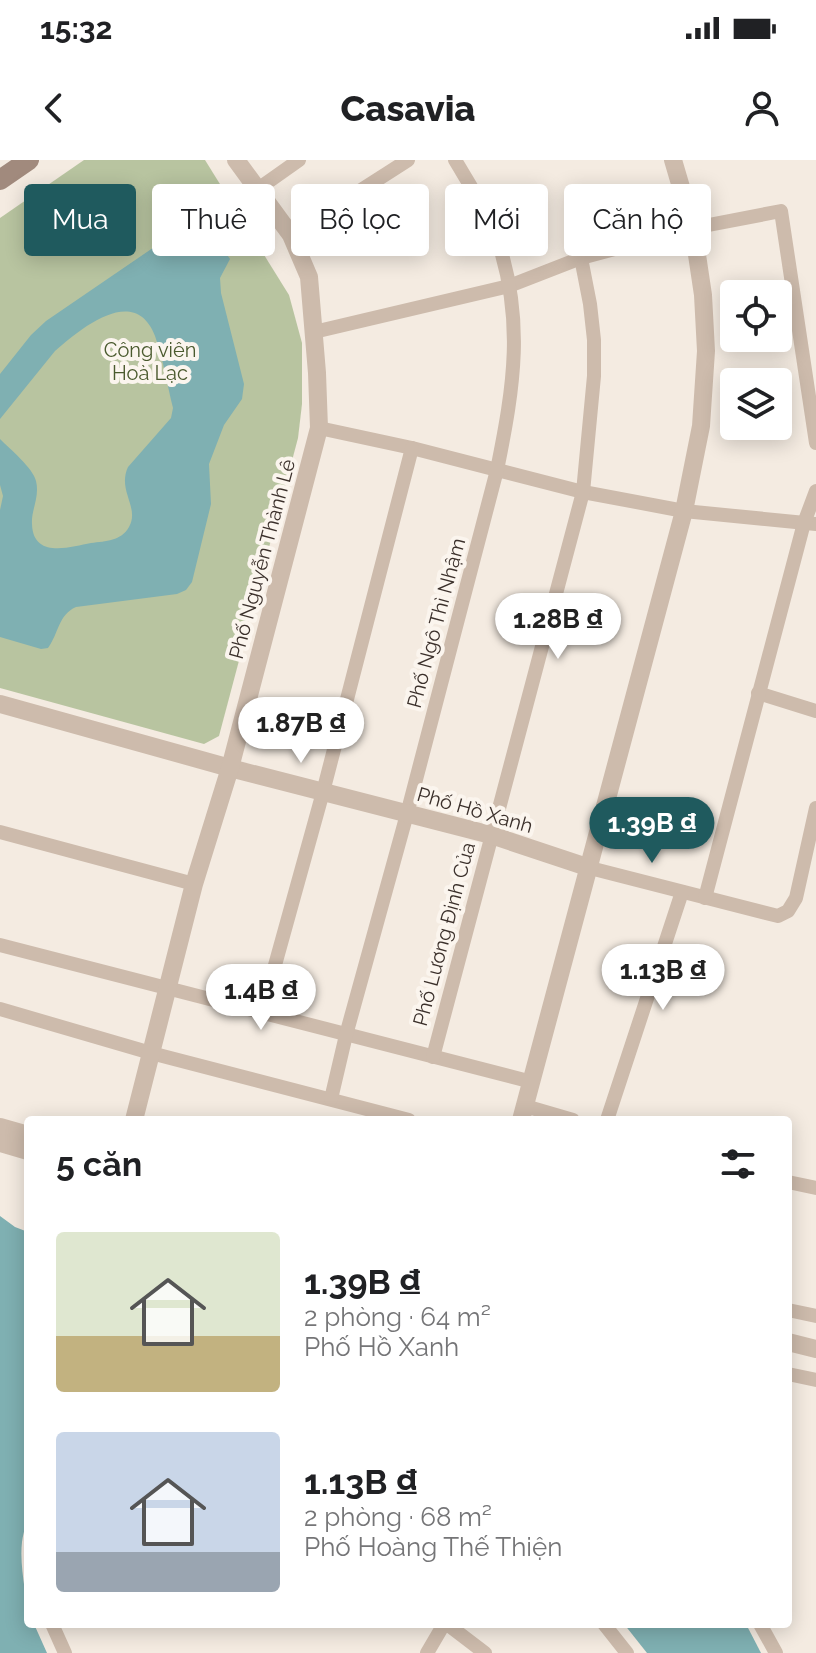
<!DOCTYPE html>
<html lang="vi">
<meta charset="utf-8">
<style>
body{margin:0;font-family:Raleway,sans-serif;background:#f2f2f2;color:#202124;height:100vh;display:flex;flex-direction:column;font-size:30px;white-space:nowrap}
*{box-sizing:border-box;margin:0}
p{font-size:26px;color:#757577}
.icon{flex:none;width:44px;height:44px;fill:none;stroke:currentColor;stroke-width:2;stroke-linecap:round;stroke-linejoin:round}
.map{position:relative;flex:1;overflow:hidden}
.panel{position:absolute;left:24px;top:956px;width:768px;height:512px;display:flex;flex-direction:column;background:#fff;border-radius:8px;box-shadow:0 4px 20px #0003}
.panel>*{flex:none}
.banner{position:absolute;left:24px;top:24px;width:768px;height:72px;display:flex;gap:16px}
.tools{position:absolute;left:720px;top:120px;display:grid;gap:16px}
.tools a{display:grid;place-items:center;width:72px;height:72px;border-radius:8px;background:#fff;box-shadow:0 4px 20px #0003;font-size:40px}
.price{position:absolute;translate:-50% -68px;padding:0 18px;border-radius:28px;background:#fff;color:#222;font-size:26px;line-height:52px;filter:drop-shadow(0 2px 4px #0008)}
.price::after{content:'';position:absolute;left:50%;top:48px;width:24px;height:18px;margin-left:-12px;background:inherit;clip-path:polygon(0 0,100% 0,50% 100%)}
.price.selected{background:#1f5a5e;color:#fff}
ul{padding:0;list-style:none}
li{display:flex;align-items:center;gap:24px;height:200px;padding:0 32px}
li span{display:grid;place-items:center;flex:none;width:224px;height:160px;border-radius:8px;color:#555}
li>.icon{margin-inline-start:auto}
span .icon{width:96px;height:96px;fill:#fffc;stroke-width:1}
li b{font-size:34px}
h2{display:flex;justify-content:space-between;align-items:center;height:96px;padding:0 32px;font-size:34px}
.pill{padding:0 28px;border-radius:8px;background:#fff;box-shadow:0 4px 20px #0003;font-size:28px;line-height:72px}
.pill.selected{background:#1f5a5e;color:#fff}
.status{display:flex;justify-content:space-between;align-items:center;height:56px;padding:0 40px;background:#fff;direction:ltr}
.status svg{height:22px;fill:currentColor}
header{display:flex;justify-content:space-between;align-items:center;height:104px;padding:0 32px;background:#fff;font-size:36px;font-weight:800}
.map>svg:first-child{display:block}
.green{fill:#b8c4a0}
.water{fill:#7fb0b2}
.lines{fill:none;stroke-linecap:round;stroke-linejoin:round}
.minor{stroke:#cdbbac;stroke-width:14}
.tertiary{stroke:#cdbbac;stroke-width:18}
.secondary{stroke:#a18a7d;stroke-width:20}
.labels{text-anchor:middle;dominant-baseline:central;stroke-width:8;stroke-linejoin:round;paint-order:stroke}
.park-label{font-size:20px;fill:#4a5a2e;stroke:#fbf5ee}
.street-label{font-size:20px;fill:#3b302b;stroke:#fbf5ee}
</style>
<div class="status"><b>15:32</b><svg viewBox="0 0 49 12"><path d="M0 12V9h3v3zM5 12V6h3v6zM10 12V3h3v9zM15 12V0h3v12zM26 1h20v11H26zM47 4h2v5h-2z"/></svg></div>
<header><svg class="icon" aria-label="back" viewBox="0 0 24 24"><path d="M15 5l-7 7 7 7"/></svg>Casavia<svg class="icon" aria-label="person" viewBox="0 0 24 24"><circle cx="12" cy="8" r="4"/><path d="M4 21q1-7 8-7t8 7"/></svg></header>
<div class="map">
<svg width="816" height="1493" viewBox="0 0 816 1493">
<rect width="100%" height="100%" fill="#f4ebe1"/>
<path class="green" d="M 84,0 L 205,0 L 289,135 L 302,183 L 302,244 L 298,278 L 219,576 L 204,584 L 0,528 L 0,58 Z"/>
<g class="water">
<path d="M 185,66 L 204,75 L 213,75 L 230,99 L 220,118 L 221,133 L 244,224 L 242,239 L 224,265 L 209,304 L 211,344 L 192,422 L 186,430 L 177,434 L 76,447 C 58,455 59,473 48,488 L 41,489 L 0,477 L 0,350 L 3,336 L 0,325 L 0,279 C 10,289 33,308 36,321 C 40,337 31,350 32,364 C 33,399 70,387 91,383 C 106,381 121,381 129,367 C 140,347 117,331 128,307 L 171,258 L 173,248 C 167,224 163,198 155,176 C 135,123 80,169 55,191 L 0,259 L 0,214 L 31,175 L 46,161 Z"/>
<path d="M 0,1056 L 15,1067 L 28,1072 L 28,1357 C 26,1365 23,1374 22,1382 C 19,1409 28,1437 28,1464 L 34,1464 L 47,1493 L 0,1493 Z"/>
<path d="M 624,1464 L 746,1464 L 761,1493 L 647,1493 Z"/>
</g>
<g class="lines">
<g class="minor">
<path d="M 258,29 L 299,0"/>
<path d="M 291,75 L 408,0"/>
<path d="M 314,172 L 509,126 L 581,98 L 693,68 L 781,51 L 816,283"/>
<path d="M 319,268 L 412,288 L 583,332 L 684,351 L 816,364"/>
<path d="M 758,533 L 816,551"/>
<path d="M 0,672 L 194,724"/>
<path d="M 590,708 L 778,756 L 788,751 L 796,738 L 816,648"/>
<path d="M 705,738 L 804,363 L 816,331"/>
<path d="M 0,785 L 532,922"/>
<path d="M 0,849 L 151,893 L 409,960"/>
<path d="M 262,852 L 323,632 L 412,288"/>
<path d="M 433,897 L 583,332 L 594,216 L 594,180 L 590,144 L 581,98"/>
<path d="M 331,939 L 346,875 L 407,654 L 497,310 C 514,226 525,159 496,75 C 487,51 468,22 455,0"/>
<path d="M 525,946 L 573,960"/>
<path d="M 607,960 L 682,732"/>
<path d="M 788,1022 L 816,1028"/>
<path d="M 788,1150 L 816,1156"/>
<path d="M 788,1214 L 816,1220"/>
<path d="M 52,1464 L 65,1493"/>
<path d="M 447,1464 L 485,1493"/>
<path d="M 604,1464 L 627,1493"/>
<path d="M 760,1464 L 776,1493"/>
<path d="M 427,1493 L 444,1464"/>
</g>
<g class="tertiary">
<path d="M 0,544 L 230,608 L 491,675 L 590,708"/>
<path d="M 134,960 L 194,724 L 230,608 L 319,268 L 317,213 L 309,117 L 291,75 L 236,0"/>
<path d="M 521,960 L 684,351 L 701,266 L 706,191 L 703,135 L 693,68 L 673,0"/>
<path d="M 0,967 L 28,975"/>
<path d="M 0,983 L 28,991"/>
<path d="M 788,1182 L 816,1189"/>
</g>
<path class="secondary" d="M 0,20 L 29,0"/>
</g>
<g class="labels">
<g class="park-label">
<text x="150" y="190">Công viên<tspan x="150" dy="23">Hoà Lạc</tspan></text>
</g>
<g class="street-label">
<text transform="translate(262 399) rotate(-75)">Phố Nguyễn Thành Lê</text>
<text transform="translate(436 463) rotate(-75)">Phố Ngô Thì Nhậm</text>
<text transform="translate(475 650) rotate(16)">Phố Hồ Xanh</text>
<text transform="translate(444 774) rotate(-75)">Phố Lương Định Của</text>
</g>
</g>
</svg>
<div class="tools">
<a><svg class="icon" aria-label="locate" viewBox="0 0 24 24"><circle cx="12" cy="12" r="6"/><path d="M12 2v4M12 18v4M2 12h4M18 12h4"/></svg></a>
<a><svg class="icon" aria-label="layers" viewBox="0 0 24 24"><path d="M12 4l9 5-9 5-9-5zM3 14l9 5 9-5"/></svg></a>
</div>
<b class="price" style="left:558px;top:501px">1.28B ₫</b>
<b class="price" style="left:301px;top:605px">1.87B ₫</b>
<b class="price selected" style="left:652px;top:705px">1.39B ₫</b>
<b class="price" style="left:663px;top:852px">1.13B ₫</b>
<b class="price" style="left:261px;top:872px">1.4B ₫</b>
<div class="banner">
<a class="pill selected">Mua</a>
<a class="pill">Thuê</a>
<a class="pill">Bộ lọc</a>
<a class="pill">Mới</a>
<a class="pill">Căn hộ</a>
</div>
<section class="panel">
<h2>5 căn<svg class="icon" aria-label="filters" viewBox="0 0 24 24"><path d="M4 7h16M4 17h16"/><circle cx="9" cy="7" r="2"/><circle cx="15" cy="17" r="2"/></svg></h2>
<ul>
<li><span style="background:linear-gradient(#dfe7d0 65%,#c2b280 0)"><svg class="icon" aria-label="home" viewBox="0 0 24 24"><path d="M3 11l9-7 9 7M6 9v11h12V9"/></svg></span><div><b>1.39B ₫</b><p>2 phòng · 64 m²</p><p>Phố Hồ Xanh</p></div></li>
<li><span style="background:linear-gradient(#c9d6e8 75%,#9aa5b1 0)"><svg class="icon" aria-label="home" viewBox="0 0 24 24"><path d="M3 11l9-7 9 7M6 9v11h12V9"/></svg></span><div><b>1.13B ₫</b><p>2 phòng · 68 m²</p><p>Phố Hoàng Thế Thiện</p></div></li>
</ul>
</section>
</div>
